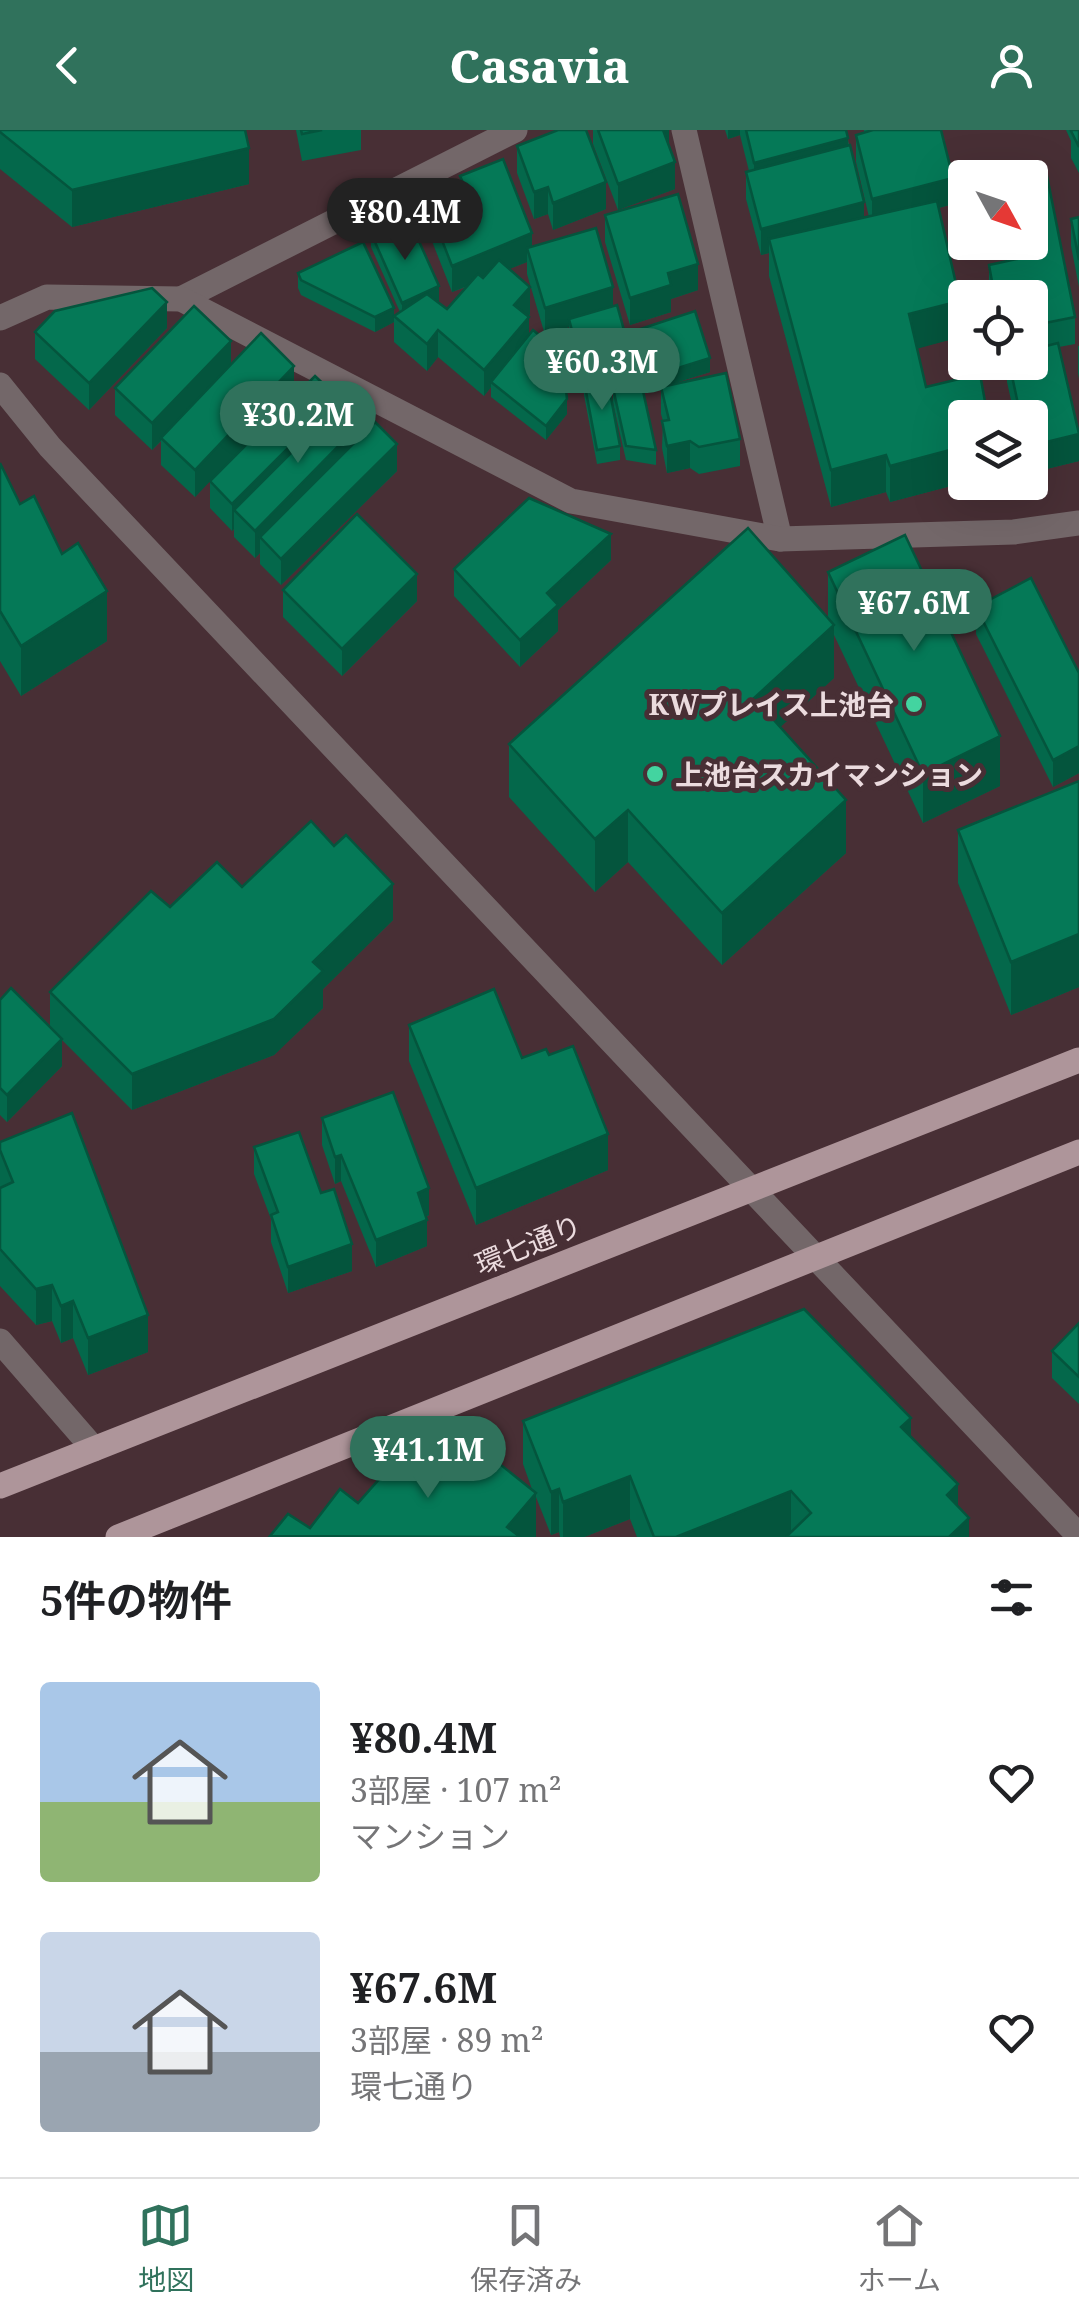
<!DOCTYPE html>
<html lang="ja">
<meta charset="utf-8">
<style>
body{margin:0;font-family:"Noto Serif","Noto Sans JP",serif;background:#f6f6f6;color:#202124;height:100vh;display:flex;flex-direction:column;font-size:38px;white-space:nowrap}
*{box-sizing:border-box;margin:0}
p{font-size:32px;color:#757577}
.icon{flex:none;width:55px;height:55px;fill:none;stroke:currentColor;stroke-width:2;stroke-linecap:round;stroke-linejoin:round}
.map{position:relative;height:1407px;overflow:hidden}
.sheet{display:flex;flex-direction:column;background:#fff;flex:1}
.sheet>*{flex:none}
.needle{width:65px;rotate:130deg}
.fabs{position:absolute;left:948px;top:30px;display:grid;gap:20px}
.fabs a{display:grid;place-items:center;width:100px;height:100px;border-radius:10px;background:#fff;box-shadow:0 10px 40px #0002;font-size:50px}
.price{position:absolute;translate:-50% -85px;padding:0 22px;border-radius:35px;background:#30725c;color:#fff;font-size:32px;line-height:65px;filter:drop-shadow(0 2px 5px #0008)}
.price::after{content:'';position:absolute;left:50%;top:60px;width:30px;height:22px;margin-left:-15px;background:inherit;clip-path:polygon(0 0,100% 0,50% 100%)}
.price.current{background:#222;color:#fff}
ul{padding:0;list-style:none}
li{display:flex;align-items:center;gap:30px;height:250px;padding:0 40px}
li span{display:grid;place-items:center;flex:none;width:280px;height:200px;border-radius:10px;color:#555}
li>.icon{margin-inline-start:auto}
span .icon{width:120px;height:120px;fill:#fffc;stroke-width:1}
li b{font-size:42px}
h2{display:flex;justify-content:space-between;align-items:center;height:120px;padding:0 40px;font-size:42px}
header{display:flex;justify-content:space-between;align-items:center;height:130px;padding:0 40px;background:#30725c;color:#fff;font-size:45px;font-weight:800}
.dock{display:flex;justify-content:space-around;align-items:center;height:140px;border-top:2px solid #e0e0e0;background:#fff;font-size:28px;color:#757577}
.dock a{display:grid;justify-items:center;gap:5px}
.dock .current{color:#30725c}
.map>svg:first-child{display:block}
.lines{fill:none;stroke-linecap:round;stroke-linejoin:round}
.minor{stroke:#736769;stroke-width:25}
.tertiary{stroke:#736769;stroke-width:25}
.primary{stroke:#ae959a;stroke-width:25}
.wall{fill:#04684b}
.shaded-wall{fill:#04553d}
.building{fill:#057957;stroke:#04553d;stroke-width:2.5}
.poi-dot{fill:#43d4a0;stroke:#482f35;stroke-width:4}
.labels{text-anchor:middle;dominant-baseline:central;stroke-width:10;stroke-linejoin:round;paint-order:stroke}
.poi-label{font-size:28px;font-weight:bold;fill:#ebdbde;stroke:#482f35;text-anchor:end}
.street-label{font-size:28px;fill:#ebdbde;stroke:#482f35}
</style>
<header><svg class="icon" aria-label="back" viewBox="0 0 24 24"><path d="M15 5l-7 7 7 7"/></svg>Casavia<svg class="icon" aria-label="person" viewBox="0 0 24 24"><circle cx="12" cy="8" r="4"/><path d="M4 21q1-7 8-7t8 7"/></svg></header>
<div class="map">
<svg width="1079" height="1407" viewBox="0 0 1079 1407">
<rect width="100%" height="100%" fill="#482f35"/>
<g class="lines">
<g class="minor">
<path d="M 684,0 L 780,409"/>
<path d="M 181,169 L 515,0"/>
<path d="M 0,188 L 47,167 L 181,169 L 571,371 L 780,409 L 1014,402 L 1079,393"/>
<path d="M 0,1211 L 94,1319"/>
</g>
<path class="tertiary" d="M 0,255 L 50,317 L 1079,1406"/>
<g class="primary">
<path d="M 0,1356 L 1079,930"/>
<path d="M 118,1407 L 1079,1022"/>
</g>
</g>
<g class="wall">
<path d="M 0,0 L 249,54 L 72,97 L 0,39 Z"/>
<path d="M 296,0 L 361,0 L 361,20 L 302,31 Z"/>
<path d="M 593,0 L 669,0 L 669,16 L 675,59 L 618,80 L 593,14 Z"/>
<path d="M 725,0 L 846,0 L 864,88 L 869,87 L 856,32 L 856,5 L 864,2 L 864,0 L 941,0 L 953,74 L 939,78 L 960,207 L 917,218 L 926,257 L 966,352 L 890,372 L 886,362 L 831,377 L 769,146 L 769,123 L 761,125 L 746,69 L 746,42 L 749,41 L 740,5 L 728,9 Z"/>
<path d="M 1066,0 L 1079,0 L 1079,43 L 1071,28 L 1071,11 Z"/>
<path d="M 517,16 L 606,79 L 553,100 L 548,84 L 534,89 L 517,43 Z"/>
<path d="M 460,46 L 532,116 L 613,176 L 632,244 L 607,250 L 620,316 L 620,330 L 597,334 L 584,265 L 584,257 L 583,257 L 569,203 L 569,197 L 545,205 L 527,144 L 527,132 L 509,139 L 530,184 L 528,187 L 529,205 L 567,284 L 546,310 L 491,267 L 491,257 L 484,266 L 438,227 L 427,241 L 394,212 L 394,186 L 400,182 L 371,117 L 371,103 L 407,113 L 439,171 L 437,171 L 447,179 L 466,157 L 452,162 L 426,96 L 426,69 L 460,56 Z"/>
<path d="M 605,85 L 698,160 L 671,169 L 671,182 L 630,195 L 605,112 Z"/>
<path d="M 1079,87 L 1079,157 L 1071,116 L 1071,89 Z"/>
<path d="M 1008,112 L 1030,112 L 1075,187 L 1075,214 L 1059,217 L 1079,331 L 1030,343 L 1030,288 L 1015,288 L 1007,252 L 1007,232 L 1030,232 L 1030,168 L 990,168 L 989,162 L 989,135 L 1012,130 Z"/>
<path d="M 298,143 L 394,192 L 375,202 L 301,165 L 298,158 Z"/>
<path d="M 167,198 L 89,280 L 35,229 L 35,202 Z"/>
<path d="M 631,202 L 710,242 L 665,256 L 740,309 L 740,336 L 699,344 L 690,338 L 667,343 L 662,318 L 663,291 L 661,284 L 661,257 L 646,262 L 631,216 Z"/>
<path d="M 1078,216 L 1079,216 L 1079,249 L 1078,243 Z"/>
<path d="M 231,235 L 294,263 L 212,348 L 338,275 L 397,341 L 281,455 L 260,434 L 260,423 L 255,428 L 234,407 L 234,399 L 232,401 L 210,378 L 210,351 L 195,367 L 161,335 L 161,311 L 152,320 L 115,285 L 115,258 Z"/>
<path d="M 613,258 L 656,320 L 656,335 L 626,330 L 613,273 Z"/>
<path d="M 0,333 L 20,374 L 62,424 L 107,511 L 21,566 L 0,531 Z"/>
<path d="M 611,430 L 558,480 L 558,501 L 520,537 L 454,466 L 454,439 Z"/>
<path d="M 828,442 L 1000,656 L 923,693 L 834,505 L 834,548 L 780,597 L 846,723 L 722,835 L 628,732 L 595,762 L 509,667 L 509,614 L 828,488 Z"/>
<path d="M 283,460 L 417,471 L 342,546 L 283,487 Z"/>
<path d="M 976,477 L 1079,543 L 1079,643 L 1053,657 L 976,504 Z"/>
<path d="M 1079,651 L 1079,857 L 1011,885 L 958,753 L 958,700 Z"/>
<path d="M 242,757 L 393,790 L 323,859 L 323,878 L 274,925 L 132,980 L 62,910 L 62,936 L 7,992 L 0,985 L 0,870 L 50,897 L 50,862 L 170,777 Z"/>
<path d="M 409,895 L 522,928 L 608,1040 L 476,1095 L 409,931 Z"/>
<path d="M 322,988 L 429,1085 L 426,1087 L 427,1116 L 376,1137 L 341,1051 L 335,1054 L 322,1015 Z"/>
<path d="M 0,1012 L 148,1222 L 88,1245 L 73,1208 L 61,1213 L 52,1191 L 36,1195 L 0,1156 Z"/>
<path d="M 254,1017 L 321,1063 L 352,1141 L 288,1163 L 271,1112 L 271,1089 L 254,1044 Z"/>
<path d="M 1079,1193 L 1079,1274 L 1052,1248 L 1052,1221 Z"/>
<path d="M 523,1291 L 911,1307 L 958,1376 L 969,1407 L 788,1405 L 783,1407 L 637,1407 L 630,1389 L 584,1407 L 560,1407 L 559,1402 L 551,1405 L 536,1367 L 536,1407 L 310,1398 L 403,1347 L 438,1334 L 533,1362 L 523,1334 Z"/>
</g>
<g class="shaded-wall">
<path d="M 660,0 L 669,0 L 669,16 Z"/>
<path d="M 728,0 L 740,0 L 740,5 L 728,9 Z"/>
<path d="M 848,8 L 848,35 L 754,60 L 754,33 Z"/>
<path d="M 249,18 L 249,54 L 72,97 L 72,60 Z"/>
<path d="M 675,32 L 675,59 L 618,80 L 618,54 Z"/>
<path d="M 953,48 L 953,74 L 872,96 L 872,69 Z"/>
<path d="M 606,52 L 606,79 L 553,100 L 553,73 Z"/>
<path d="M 548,57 L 548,84 L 534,89 L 534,62 Z"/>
<path d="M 864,72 L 864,99 L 769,109 L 769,123 L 761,125 L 761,99 Z"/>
<path d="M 532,103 L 532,130 L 527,118 L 527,132 L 452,162 L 452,136 Z"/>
<path d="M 698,134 L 698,160 L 671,169 L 671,182 L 630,195 L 630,168 L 668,143 Z"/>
<path d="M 439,156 L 439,171 L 402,187 L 402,173 Z"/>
<path d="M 530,157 L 530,184 L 514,202 L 514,175 Z"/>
<path d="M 613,157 L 613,184 L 569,189 L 569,197 L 545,205 L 545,178 Z"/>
<path d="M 960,171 L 960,207 L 909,221 L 909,184 Z"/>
<path d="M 167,172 L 167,198 L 89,280 L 89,253 Z"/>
<path d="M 394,178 L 394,192 L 375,202 L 375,187 Z"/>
<path d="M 529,187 L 529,214 L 491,252 L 491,257 L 484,266 L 484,240 Z"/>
<path d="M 438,200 L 438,227 L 427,241 L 427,214 Z"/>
<path d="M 231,211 L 231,238 L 152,320 L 152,293 Z"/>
<path d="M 710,228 L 710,242 L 646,262 L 646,248 Z"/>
<path d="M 632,229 L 632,244 L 585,257 L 584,251 L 584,257 L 583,257 L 583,243 Z"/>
<path d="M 294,236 L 294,263 L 195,367 L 195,340 Z"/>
<path d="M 338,268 L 338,295 L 234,380 L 234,399 L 232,401 L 232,374 Z"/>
<path d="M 567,269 L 567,284 L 546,310 L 546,296 Z"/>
<path d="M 363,291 L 363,318 L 260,407 L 260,423 L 255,428 L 255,401 Z"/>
<path d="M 1079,304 L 1079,331 L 1030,343 L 1030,316 Z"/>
<path d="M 690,311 L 690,338 L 667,343 L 667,316 Z"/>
<path d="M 397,314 L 397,341 L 281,455 L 281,429 Z"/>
<path d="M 965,316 L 966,352 L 890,372 L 890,336 Z"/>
<path d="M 886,325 L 886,362 L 831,377 L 831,340 Z"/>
<path d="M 611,404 L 611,430 L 558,480 L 558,501 L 520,537 L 520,510 L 547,463 Z"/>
<path d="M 417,444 L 417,471 L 342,546 L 342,519 Z"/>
<path d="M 107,461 L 107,511 L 21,566 L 21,516 Z"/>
<path d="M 834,495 L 834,548 L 754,621 L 754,568 Z"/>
<path d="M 1000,606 L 1000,656 L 923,693 L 923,644 Z"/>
<path d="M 1079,616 L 1079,643 L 1053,657 L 1053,630 Z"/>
<path d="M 846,670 L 846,723 L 722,835 L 722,783 Z"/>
<path d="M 628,680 L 628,732 L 595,762 L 595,709 Z"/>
<path d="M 393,754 L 393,790 L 323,859 L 323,878 L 274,925 L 132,980 L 132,944 L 313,832 Z"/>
<path d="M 1079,804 L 1079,857 L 1011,885 L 1011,832 Z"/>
<path d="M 62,909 L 62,936 L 7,992 L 7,965 Z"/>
<path d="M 608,1004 L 608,1040 L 476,1095 L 476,1058 Z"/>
<path d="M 341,1025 L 341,1051 L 335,1054 L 335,1027 Z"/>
<path d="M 429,1058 L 429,1085 L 418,1090 L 418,1063 Z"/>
<path d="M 427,1090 L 427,1116 L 376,1137 L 376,1110 Z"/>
<path d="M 352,1114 L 352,1141 L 288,1163 L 288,1137 Z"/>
<path d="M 52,1155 L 52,1191 L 36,1195 L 36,1159 Z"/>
<path d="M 73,1171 L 73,1208 L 61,1213 L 61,1176 Z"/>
<path d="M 148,1185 L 148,1222 L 88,1245 L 88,1208 Z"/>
<path d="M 911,1288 L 911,1331 L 901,1297 Z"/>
<path d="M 630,1346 L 630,1389 L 584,1407 L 563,1407 L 563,1372 Z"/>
<path d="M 958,1354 L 958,1397 L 947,1365 Z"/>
<path d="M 559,1359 L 559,1402 L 551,1405 L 551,1362 Z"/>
<path d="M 791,1361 L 791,1404 L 784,1407 L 676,1407 Z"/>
<path d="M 536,1363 L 536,1407 L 507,1407 L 507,1397 Z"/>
<path d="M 969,1388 L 969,1407 L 949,1407 Z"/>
</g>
<g class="building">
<path d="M 0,0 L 245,0 L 249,18 L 72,60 L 0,2 Z"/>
<path d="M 301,0 L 322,0 L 302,4 Z"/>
<path d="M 558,0 L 586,0 L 606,52 L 553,73 L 548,57 L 534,62 L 517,16 Z"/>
<path d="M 598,0 L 663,0 L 675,32 L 618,54 Z"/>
<path d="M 746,0 L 846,0 L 848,8 L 754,33 Z"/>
<path d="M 873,0 L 941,0 L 953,48 L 872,69 L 856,5 Z"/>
<path d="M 1073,0 L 1079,0 L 1079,17 L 1071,1 Z"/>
<path d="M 850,15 L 864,72 L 761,99 L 746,42 Z"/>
<path d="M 503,29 L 532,103 L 452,136 L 426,69 L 464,55 L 460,46 Z"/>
<path d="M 1047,46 L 1075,187 L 1030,196 L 1030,168 L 995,168 L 989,135 L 1017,129 L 1014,112 L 1030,112 L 1030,55 Z"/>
<path d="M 678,64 L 698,134 L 668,143 L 671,155 L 630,168 L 605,85 Z"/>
<path d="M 937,71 L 960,171 L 909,184 L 926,257 L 980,244 L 988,288 L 965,288 L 965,316 L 890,336 L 886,325 L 831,340 L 769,109 Z"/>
<path d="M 1079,87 L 1079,130 L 1071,89 Z"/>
<path d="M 397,91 L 407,113 L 418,109 L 439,156 L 402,173 L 371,103 Z"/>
<path d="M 596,98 L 613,157 L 545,178 L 527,118 Z"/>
<path d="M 363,112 L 394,178 L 375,187 L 301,150 L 298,143 Z"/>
<path d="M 499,130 L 530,157 L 514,175 L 529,187 L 484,240 L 438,200 L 427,214 L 394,186 L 427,164 L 447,179 L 478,144 L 483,148 Z"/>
<path d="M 152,158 L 167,172 L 89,253 L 35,202 L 55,181 Z"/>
<path d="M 617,175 L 632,229 L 583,243 L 569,189 Z"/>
<path d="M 194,176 L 231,211 L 152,293 L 115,258 Z"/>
<path d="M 695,181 L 710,228 L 646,248 L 631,202 Z"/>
<path d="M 533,200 L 562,224 L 567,269 L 546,296 L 491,252 Z"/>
<path d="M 261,203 L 294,236 L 195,340 L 161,308 Z"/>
<path d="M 1058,213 L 1079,304 L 1030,316 L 1030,288 L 1021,288 L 1009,232 L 1030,232 L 1030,220 Z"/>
<path d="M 726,243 L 740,309 L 699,317 L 690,311 L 667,316 L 662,291 L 669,290 L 661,257 Z"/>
<path d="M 315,246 L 338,268 L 232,374 L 210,351 Z"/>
<path d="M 607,246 L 620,316 L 597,320 L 584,251 Z"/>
<path d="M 641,252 L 656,320 L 626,316 L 613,258 Z"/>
<path d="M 343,271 L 363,291 L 255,401 L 234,380 Z"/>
<path d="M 375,292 L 397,314 L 281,429 L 260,407 Z"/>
<path d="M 0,333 L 20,374 L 34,366 L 62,424 L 78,413 L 107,461 L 21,516 L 0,481 Z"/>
<path d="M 529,368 L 611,404 L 547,463 L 558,475 L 520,510 L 454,439 Z"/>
<path d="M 357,384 L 417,444 L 342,519 L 283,460 Z"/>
<path d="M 748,398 L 834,495 L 754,568 L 846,670 L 722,783 L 628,680 L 595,709 L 509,614 Z"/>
<path d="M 905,405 L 1000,606 L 923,644 L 828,442 Z"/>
<path d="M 1031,448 L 1079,543 L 1079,616 L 1053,630 L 976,477 Z"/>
<path d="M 1079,651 L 1079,804 L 1011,832 L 958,700 Z"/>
<path d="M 311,691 L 334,716 L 346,705 L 393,754 L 313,832 L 323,841 L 274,889 L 132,944 L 50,862 L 151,761 L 170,777 L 217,732 L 242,757 Z"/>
<path d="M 11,858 L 62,909 L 7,965 L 0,958 L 0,870 Z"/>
<path d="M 494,859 L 522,928 L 546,919 L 549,925 L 573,916 L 608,1004 L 476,1058 L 409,895 Z"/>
<path d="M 393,962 L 429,1058 L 418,1063 L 427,1090 L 376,1110 L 341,1025 L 335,1027 L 322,988 Z"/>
<path d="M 72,983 L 148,1185 L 88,1208 L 73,1171 L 61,1176 L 52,1155 L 36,1159 L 0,1119 L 0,1058 L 13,1052 L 0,1020 L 0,1012 Z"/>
<path d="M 299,1002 L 321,1063 L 334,1059 L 352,1114 L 288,1137 L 271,1085 L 278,1082 L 254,1017 Z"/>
<path d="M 804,1179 L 911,1288 L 901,1297 L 958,1354 L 947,1365 L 969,1388 L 949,1407 L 786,1407 L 811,1383 L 791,1361 L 676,1407 L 654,1407 L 630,1346 L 563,1372 L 559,1359 L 551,1362 L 523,1291 Z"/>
<path d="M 1079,1193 L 1079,1247 L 1052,1221 Z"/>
<path d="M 462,1304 L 536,1363 L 507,1397 L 520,1407 L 270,1406 L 288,1384 L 310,1398 L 340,1359 L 358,1373 L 390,1337 L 403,1347 L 422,1322 L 438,1334 Z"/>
</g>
<g class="poi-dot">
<circle cx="914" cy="574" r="10"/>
<circle cx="655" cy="644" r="10"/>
</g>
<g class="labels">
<g class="poi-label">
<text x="894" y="574">KWプレイス上池台</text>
<text x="675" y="644" text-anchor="start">上池台スカイマンション</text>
</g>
<g class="street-label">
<text transform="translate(528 1114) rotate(-22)">環七通り</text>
</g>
</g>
</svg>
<div class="fabs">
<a><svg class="needle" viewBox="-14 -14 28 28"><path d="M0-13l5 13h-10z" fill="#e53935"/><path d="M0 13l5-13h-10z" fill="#757577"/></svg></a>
<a><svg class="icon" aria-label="locate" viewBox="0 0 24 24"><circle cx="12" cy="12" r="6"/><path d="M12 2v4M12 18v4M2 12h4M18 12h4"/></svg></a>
<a><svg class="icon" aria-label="layers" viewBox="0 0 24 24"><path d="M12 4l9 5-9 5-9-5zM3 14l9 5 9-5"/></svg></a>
</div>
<b class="price current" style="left:405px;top:133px">¥80.4M</b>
<b class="price" style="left:602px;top:283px">¥60.3M</b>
<b class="price" style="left:298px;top:336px">¥30.2M</b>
<b class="price" style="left:914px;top:524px">¥67.6M</b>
<b class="price" style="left:428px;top:1371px">¥41.1M</b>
</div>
<section class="sheet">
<h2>5件の物件<svg class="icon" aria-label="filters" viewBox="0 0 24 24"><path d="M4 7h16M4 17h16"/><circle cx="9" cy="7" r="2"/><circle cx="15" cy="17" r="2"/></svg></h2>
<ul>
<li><span style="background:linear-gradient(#a9c7e8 60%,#8fb573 0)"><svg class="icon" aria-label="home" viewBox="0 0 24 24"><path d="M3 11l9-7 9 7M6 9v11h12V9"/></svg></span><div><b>¥80.4M</b><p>3部屋 · 107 m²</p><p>マンション</p></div><svg class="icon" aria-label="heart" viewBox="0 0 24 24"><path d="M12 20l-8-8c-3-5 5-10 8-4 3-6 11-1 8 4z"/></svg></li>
<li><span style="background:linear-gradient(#c9d6e8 60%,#9aa5b1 0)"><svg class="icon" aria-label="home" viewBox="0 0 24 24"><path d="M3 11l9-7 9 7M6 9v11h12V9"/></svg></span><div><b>¥67.6M</b><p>3部屋 · 89 m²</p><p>環七通り</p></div><svg class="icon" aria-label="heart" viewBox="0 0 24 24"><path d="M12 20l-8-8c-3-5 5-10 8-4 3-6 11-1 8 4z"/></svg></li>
</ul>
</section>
<nav class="dock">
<a class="current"><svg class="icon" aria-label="map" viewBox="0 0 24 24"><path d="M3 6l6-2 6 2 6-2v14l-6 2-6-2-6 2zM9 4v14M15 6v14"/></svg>地図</a>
<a><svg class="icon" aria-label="saved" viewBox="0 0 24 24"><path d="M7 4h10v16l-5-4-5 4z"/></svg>保存済み</a>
<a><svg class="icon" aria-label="home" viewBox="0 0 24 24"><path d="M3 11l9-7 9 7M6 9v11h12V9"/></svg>ホーム</a>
</nav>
